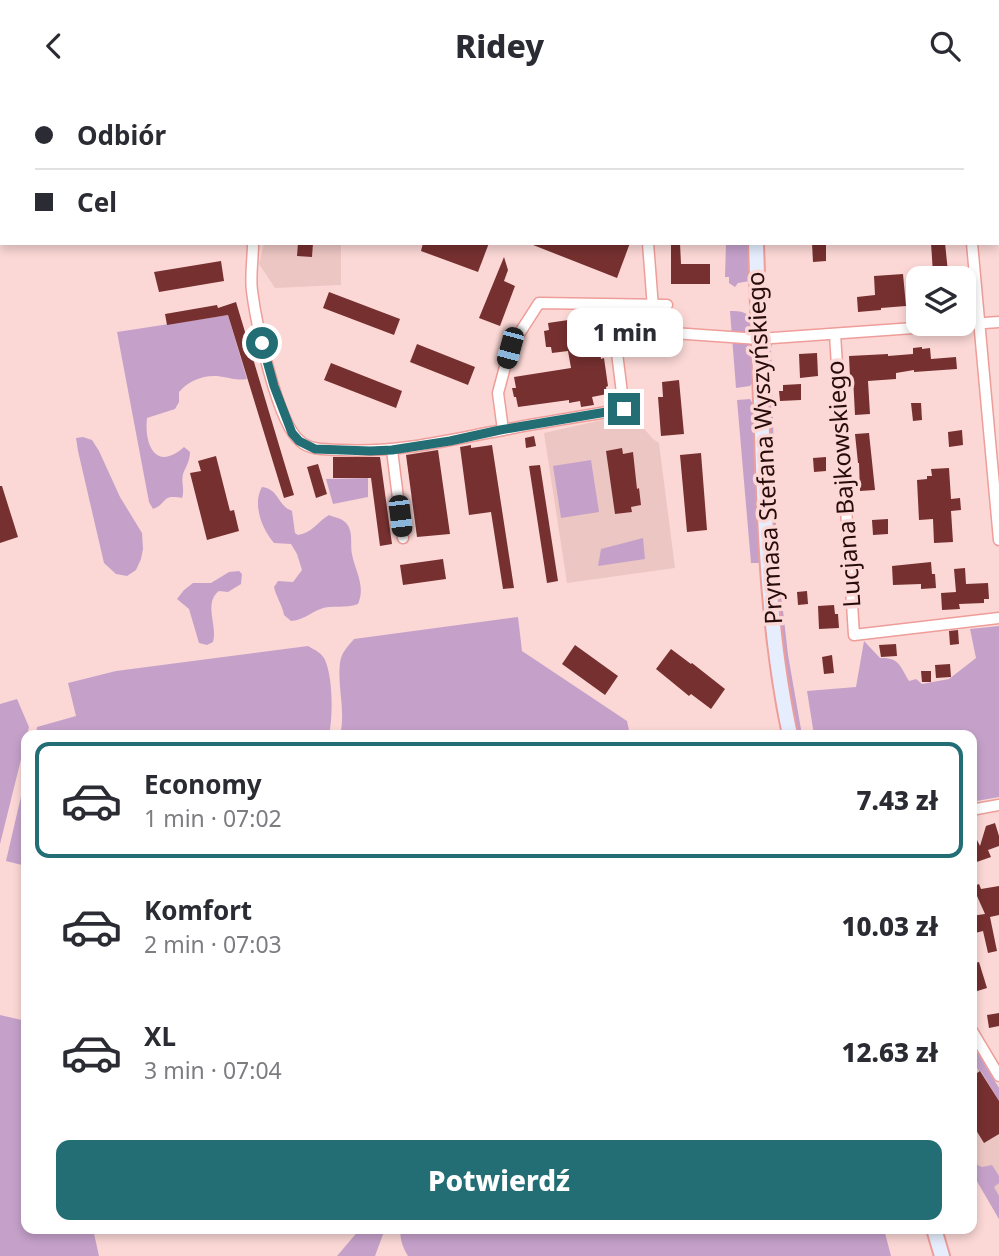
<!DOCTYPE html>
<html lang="pl">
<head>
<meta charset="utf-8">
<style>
  :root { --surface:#fff; --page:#f7f7f7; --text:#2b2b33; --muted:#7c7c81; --line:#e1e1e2; --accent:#236e74 }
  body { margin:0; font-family:"Noto Sans",sans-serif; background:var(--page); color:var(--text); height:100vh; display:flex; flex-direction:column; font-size:26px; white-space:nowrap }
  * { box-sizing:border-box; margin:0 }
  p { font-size:23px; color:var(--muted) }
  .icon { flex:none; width:38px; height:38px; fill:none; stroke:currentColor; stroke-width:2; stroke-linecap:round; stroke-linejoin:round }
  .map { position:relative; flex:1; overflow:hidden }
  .drawer { position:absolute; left:21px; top:639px; width:956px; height:504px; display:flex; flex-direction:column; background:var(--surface); border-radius:14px; box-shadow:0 4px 10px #0003 }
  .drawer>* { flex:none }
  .hud { position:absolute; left:0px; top:0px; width:999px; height:154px; box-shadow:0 4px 10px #0003; display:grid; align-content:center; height:154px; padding:0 35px; background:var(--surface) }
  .controls { position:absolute; left:906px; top:175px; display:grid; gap:14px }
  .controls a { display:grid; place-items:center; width:70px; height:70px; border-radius:14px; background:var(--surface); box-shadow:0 4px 10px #0003; font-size:35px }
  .end { position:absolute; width:32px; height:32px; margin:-16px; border:9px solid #236e74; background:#fff; box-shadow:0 0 0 4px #fff }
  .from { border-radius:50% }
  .bubble { position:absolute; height:49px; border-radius:14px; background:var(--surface); box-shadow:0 4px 10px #0003; font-size:23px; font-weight:800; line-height:49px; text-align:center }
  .car { position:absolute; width:21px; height:42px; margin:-21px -10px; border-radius:9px; box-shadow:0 0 5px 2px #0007; background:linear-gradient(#222 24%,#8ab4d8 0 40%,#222 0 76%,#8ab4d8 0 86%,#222 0) }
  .hud b { display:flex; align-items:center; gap:24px; height:66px; font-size:26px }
  .hud b+b { border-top:2px solid var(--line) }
  .hud i { width:18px; height:18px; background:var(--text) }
  ul { padding:12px 0 0; list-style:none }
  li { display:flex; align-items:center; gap:21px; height:116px; margin:0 14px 10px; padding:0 21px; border:4px solid transparent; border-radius:14px }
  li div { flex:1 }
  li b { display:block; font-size:26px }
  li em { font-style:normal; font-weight:800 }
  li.selected { border-color:var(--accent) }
  li>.icon { width:63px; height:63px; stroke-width:1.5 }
  .button { display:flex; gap:14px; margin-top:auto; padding:14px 35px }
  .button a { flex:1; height:80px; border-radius:14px; background:var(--accent); color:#fff; font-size:28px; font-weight:800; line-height:80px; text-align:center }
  header { display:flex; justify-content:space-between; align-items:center; height:91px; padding:0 35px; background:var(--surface); font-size:32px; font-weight:800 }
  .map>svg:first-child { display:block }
</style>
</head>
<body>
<header><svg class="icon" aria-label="back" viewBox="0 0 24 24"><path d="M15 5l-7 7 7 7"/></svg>Ridey<svg class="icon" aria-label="search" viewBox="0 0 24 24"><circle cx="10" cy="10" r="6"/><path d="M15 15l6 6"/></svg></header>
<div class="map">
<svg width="999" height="1165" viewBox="0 0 999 1165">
  <rect width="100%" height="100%" fill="#fbd8d6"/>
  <g fill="#ecc6c3">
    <rect x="769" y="0" width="135" height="2"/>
    <path d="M264 152H341V194L275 197 259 173Z"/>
    <path d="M611 327 617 328 624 336 634 335 640 333 653 348 659 352 675 477 567 492 544 342Z"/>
    <path d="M971 951 999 997V1128L971 1080Z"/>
  </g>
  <g fill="#c5a1ca">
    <path d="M726 152H749L750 190 738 192 735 196 729 192V186H725Z"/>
    <path d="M730 220C739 220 748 220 751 230L753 291 750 295 736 297Z"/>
    <path d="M228 224 247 288C236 290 228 286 217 285 203 284 188 290 179 301V311L175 318 147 327C144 354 156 381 184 356L190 361C190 370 186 375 183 383 181 392 185 399 182 407 160 403 168 413 153 418L149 411 117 241Z"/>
    <path d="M772 252 771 258 776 437 778 475 788 564 802 644H797C772 519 770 392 766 265L768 257Z"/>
    <path d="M750 308 754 314 759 472H751L737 309Z"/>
    <path d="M83 346 92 349 99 360 120 406 142 442 143 458 141 468 136 479 127 485 116 483 104 472 78 360 76 347Z"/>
    <path d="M591 369 599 421 561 427 553 375Z"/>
    <path d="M368 387V406L333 413 326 388Z"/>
    <path d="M262 396C279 398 277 414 292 420L295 442 298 444C312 442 317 431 329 424 333 426 341 427 345 431 354 439 350 453 352 463 355 480 366 495 358 513 348 517 340 515 329 516 315 517 306 529 291 530L284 524C282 513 276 506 274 496L278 490 293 491 302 479 297 463 291 453 274 452C262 438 252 413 262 396Z"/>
    <path d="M643 447 645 468 598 475 601 458Z"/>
    <path d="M239 480 242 483 241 493 228 501 219 500C203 512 218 535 213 551L207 554 199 552 189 518 177 508 184 499 193 492H211L229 481Z"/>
    <path d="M518 526 522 560 627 630 630 644H340C346 620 337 596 340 572 341 562 348 555 354 548Z"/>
    <path d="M999 535V706L971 711V644H814L807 600 856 596 864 550 880 567C899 566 900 575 909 590L916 588 922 593 949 588 976 567 970 538Z"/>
    <path d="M308 555C315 559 322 562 325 569 333 587 333 625 329 644H36L37 636 76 625 68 592 116 580Z"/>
    <path d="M17 608 29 636 0 753V613Z"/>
    <path d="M26 684V775L6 770Z"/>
    <path d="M0 924 26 930V1138H93L99 1165H0Z"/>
    <path d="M971 951 999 997V1010L981 980H979L972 968 975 966 971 959Z"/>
    <path d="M971 1071 982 1076 992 1074 999 1085V1092L994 1096 999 1105V1128L971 1080Z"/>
    <path d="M360 1138H385L375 1165H337Z"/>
    <path d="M401 1138H884L891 1165H408C403 1157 399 1147 401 1138Z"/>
  </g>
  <g fill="#763030">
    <path d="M298 152H313L312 166 297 165Z"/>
    <path d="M423 152H489L478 181 421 160Z"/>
    <path d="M528 152H630L617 187Z"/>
    <path d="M671 152H680L681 173H710V193H671Z"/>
    <path d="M812 152H826V170L813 171Z"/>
    <path d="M931 152H945L948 181 933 182Z"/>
    <path d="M504 166 508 179 504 190 515 195 500 235 479 227Z"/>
    <path d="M221 170 224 190 159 201 154 181Z"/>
    <path d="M903 183 906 215 881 217V219L858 221 857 206 875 204 874 185Z"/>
    <path d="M329 201 400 228 394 244 323 217Z"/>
    <path d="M236 211 294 404 284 407 228 224 167 234 165 223 217 214 218 217Z"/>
    <path d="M595 225 601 268 604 267 608 295 606 296 607 303 592 306 594 314 581 316 580 310 569 312V309L518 316 516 306H514L512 297H516L514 286 571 277 568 260 552 262 551 256H546L544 240 549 239 548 232Z"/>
    <path d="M417 253 475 276 468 294 410 271Z"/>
    <path d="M922 256V258L930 257 931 268 956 266 957 278 914 281V279L896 282V288L868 290 870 323 855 324 853 286H850L849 265 888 263V265L913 263V257Z"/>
    <path d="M817 262 818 285 800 287 799 263Z"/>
    <path d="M331 272 402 300 396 317 324 289Z"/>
    <path d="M679 289 684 343 661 345 658 306H663L662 291Z"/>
    <path d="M801 293V309L780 310 779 300H783V294Z"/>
    <path d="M911 312H921L922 329 913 330Z"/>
    <path d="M962 339 963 354 949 356 948 341Z"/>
    <path d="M869 342 875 399 860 400 859 372H858L855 343Z"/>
    <path d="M534 345 536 355 526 357 525 347Z"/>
    <path d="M471 354V357L492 354 514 497 503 498 491 421 469 424 460 356Z"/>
    <path d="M622 357 623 363 633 361 637 398 639 397 641 414 631 416 632 421 615 423 606 360Z"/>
    <path d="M438 359 450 443 417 446 406 364Z"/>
    <path d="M701 362 707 439 687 441 680 364Z"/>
    <path d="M216 365 230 420 234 419 239 440 207 449 190 382 201 380 198 370Z"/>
    <path d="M333 366H380L392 453 380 455 371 387H333Z"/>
    <path d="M826 366V380L814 381 813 367Z"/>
    <path d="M318 373 327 403 316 407 307 376Z"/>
    <path d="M540 374 558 490 547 492 529 375Z"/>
    <path d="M949 377 951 408 960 407 961 419 951 420 953 451 934 452 933 428 919 429 917 389 927 388V385H932L931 378Z"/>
    <path d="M0 395H2L18 446 0 452Z"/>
    <path d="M888 428V443L873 444 872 429Z"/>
    <path d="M443 468 446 488 403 494 400 474Z"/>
    <path d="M931 471 932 483H935L936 497 921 498V493L893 494 892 475Z"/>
    <path d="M965 477 966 493 988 492 989 508H984V512L959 513 960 518 942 519 941 502 956 501 954 478Z"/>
    <path d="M807 500 808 513 798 514 797 501Z"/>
    <path d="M834 514 835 523H838L839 537 819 538 818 515Z"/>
    <path d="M958 539 959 553 950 554 949 540Z"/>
    <path d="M896 553 897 565 881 566 879 554Z"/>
    <path d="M575 554 618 585 605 604 562 573Z"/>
    <path d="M671 558 691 573 692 572 725 598 711 618 691 603 689 605 656 578Z"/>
    <path d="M832 564 834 582 824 583 822 566Z"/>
    <path d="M950 573 951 586 936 587 935 574Z"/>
    <path d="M921 580H931V591H922Z"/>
    <path d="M995 732 999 745V755L988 759 991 766 971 773V737L980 755 986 735Z"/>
    <path d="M979 793 981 798 999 795V824L990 826 997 860 988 862 983 840 971 843V825L985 823 977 805 971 807V796Z"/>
    <path d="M979 871 987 897 971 902V873Z"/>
    <path d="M999 922V935L989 937 987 924Z"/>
    <path d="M971 971 977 982 980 980 999 1010V1043L984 1052 971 1031V1026L977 1023 971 1015Z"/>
  </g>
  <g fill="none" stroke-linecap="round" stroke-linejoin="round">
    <g stroke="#ee9d99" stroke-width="13">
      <g id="minor">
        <path d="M320 0 325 2"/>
        <path d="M638 0V2"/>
        <path d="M961 0V2"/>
        <path d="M263 2 264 0"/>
        <path d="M458 2 459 0"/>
        <path d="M253 152C253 168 250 185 252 200 256 231 277 332 300 350 311 360 327 358 341 359 399 362 447 349 503 339 544 331 584 325 624 318L611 214"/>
        <path d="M648 152 654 230 660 238 673 242 759 248 999 231"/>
        <path d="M972 152 999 449"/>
        <path d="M835 243 854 544 999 527"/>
        <path d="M503 339 498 302 510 257 539 212 667 214"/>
        <path d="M392 359 403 447"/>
        <path d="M971 719 999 714"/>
        <path d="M971 938 999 985"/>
      </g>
    </g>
    <g stroke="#ee9d99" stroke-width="18">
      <g id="secondary">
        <path d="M751 0V2"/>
        <path d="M756 152C758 216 760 280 762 343 765 444 769 545 790 644"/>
        <path d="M934 1138 942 1165"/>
      </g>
    </g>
    <use href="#minor" stroke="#fff" stroke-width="10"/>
    <use href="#secondary" stroke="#e6eefe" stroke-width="14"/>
  </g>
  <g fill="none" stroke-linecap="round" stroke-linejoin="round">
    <path stroke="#236e74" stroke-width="9" d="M262 252 274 295 292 342 299 350 315 358 370 360 392 359 450 350 500 339 624 318"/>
  </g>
  <g text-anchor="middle" stroke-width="7" stroke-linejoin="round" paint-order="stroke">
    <g font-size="24" fill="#280b0b" stroke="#fbd8d6">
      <text transform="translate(765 357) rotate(-93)" y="8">Prymasa Stefana Wyszyńskiego</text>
      <text transform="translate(844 393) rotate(-94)" y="8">Lucjana Bajkowskiego</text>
    </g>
  </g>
</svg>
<div class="controls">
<a><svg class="icon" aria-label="layers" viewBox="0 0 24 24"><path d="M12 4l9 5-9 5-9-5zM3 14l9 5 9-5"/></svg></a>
</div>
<i class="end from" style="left:262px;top:252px"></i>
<i class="end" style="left:624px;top:318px"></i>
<div class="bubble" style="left:567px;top:217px;width:116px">1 min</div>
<i class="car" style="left:510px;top:257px;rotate:195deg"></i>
<i class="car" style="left:400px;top:425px;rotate:173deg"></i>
<div class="hud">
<b><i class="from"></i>Odbiór</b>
<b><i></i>Cel</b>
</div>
<section class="drawer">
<ul>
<li class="selected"><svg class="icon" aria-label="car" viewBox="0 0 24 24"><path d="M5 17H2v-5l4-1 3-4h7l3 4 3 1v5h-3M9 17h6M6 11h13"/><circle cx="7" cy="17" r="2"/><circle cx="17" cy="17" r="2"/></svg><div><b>Economy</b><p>1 min · 07:02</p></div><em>7.43 zł</em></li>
<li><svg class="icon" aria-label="car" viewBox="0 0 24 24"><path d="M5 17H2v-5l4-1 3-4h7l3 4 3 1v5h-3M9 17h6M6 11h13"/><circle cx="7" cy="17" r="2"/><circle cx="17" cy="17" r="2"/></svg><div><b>Komfort</b><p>2 min · 07:03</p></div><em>10.03 zł</em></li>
<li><svg class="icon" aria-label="car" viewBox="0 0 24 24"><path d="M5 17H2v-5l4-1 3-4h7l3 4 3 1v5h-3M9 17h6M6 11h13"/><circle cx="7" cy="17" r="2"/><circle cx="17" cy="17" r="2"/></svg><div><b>XL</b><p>3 min · 07:04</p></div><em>12.63 zł</em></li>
</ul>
<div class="button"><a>Potwierdź</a></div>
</section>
</div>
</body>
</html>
